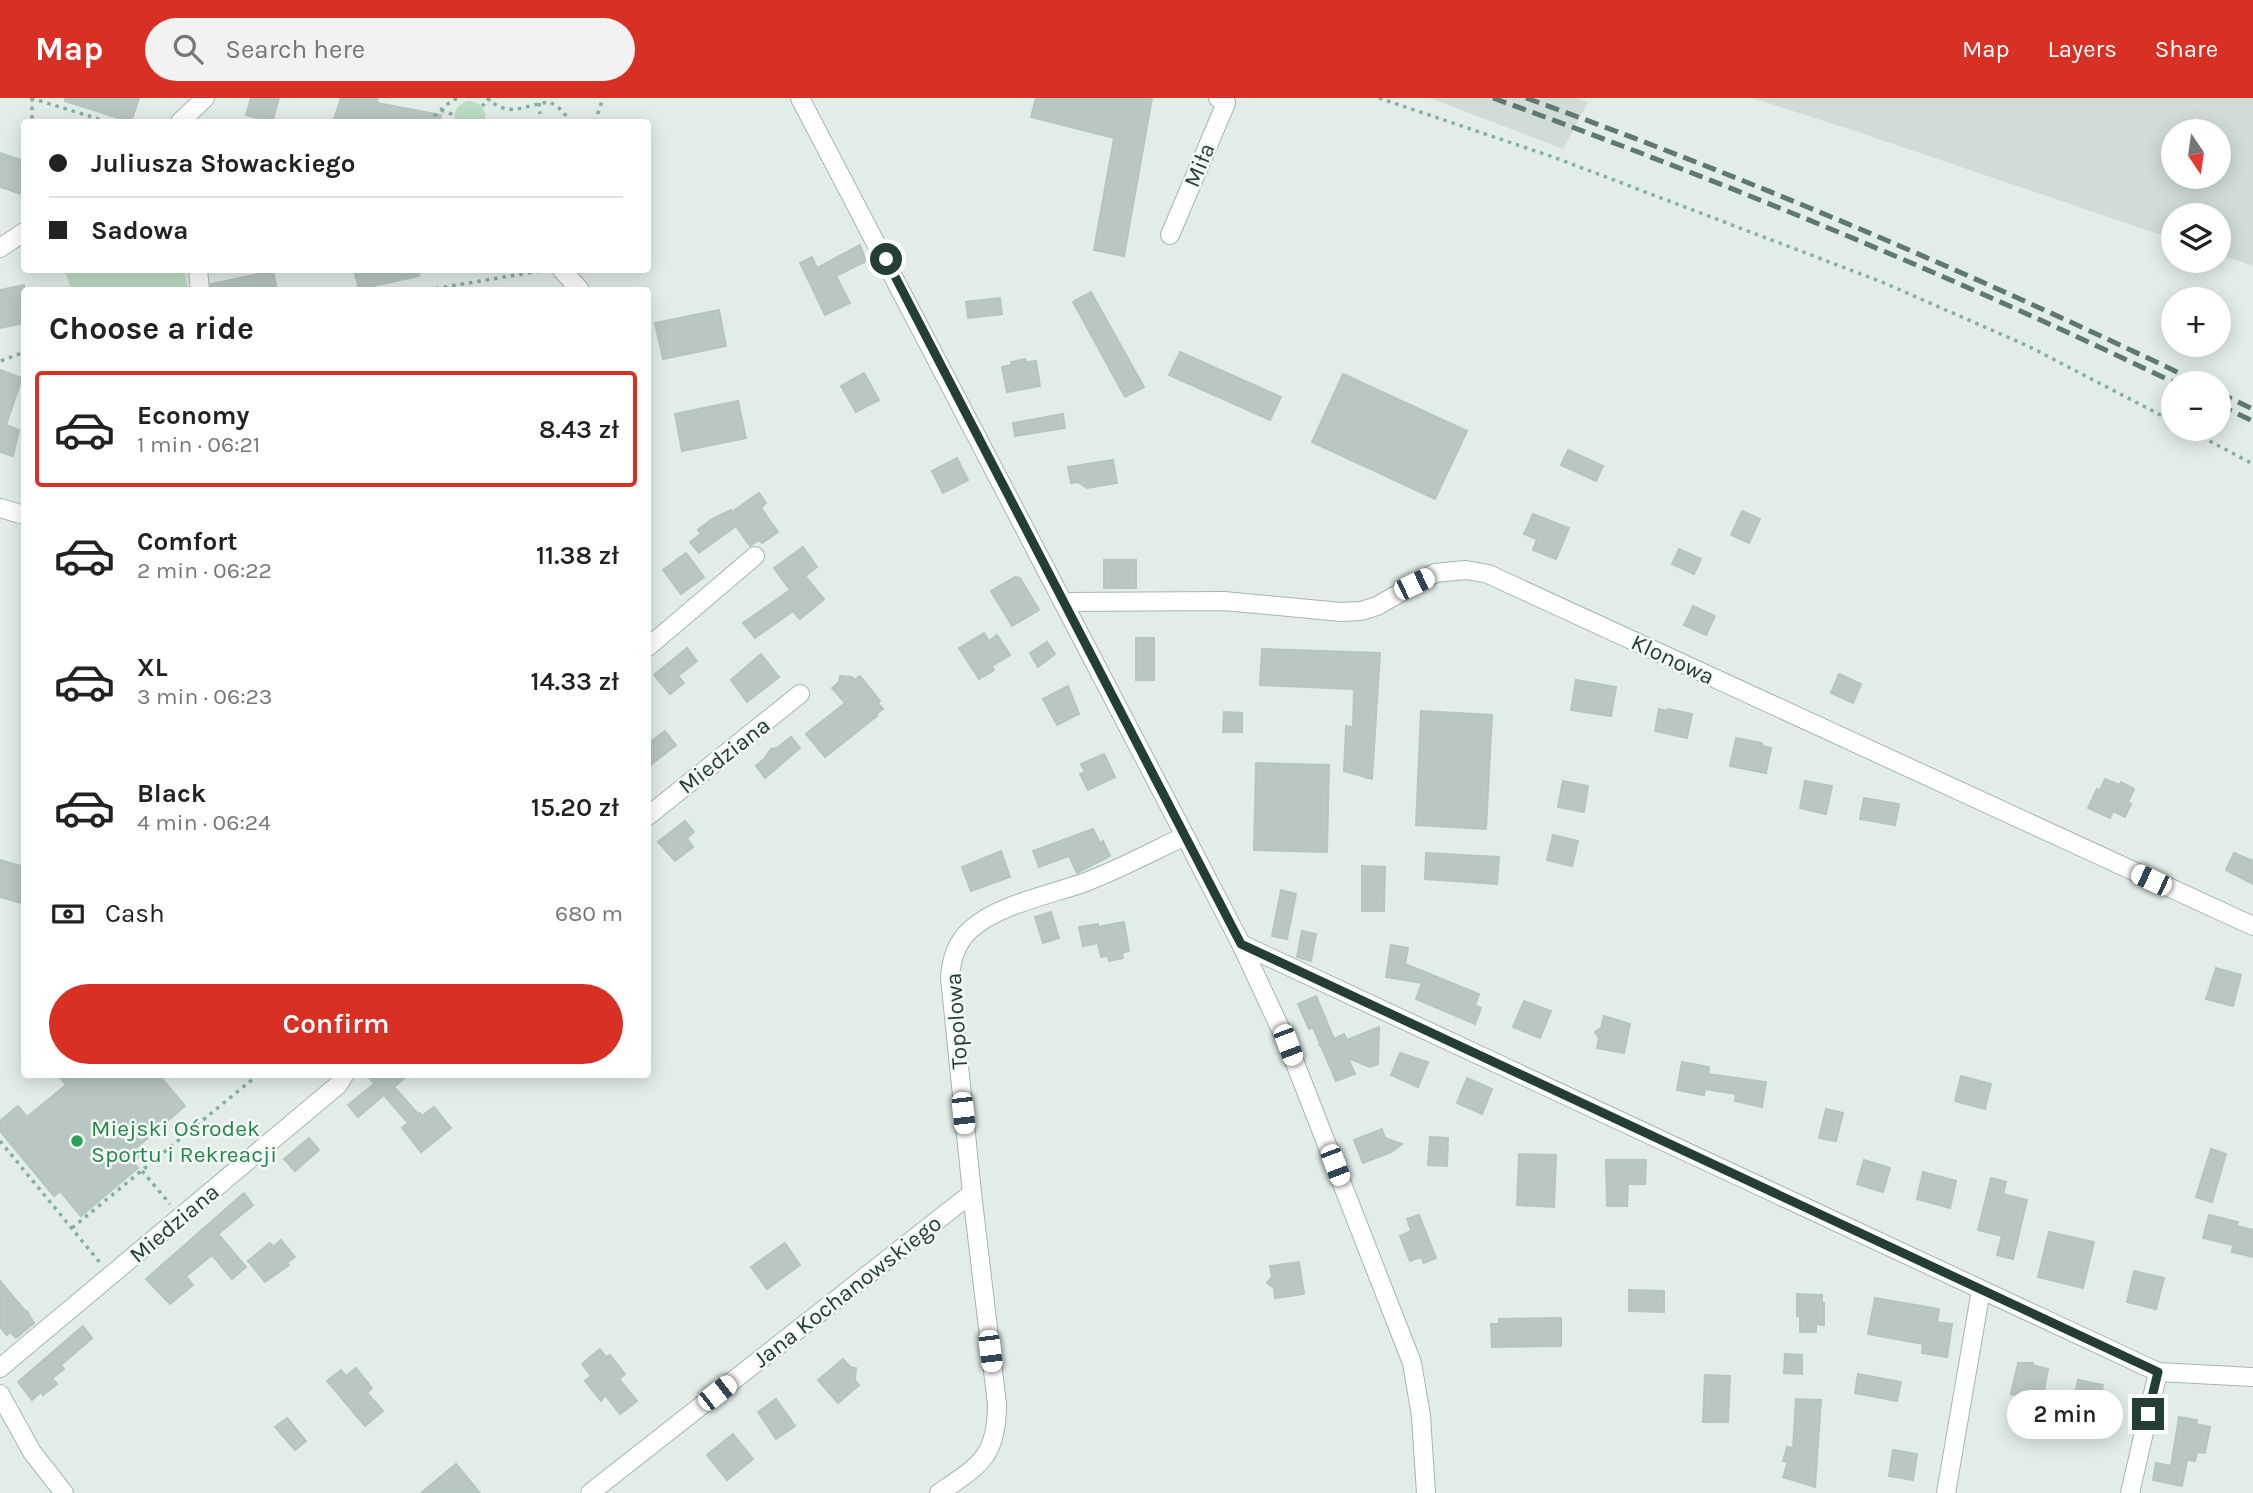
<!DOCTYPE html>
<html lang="en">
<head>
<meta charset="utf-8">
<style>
  :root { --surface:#fff; --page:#f2f2f2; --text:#222; --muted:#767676; --line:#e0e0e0; --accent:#d93025 }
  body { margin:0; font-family:Karla,sans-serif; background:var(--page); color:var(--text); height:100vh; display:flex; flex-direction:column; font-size:26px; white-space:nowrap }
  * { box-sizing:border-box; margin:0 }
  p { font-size:23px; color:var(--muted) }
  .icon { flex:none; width:38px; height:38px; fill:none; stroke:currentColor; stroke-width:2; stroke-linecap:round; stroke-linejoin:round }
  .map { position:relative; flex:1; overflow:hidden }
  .sheet { position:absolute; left:21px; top:189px; width:630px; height:791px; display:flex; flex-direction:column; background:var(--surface); border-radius:7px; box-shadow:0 4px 18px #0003 }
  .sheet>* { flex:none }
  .top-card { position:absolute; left:21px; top:21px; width:630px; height:154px; border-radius:7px; box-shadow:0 4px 18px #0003; display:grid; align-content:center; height:154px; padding:0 28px; background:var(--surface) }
  .needle { width:46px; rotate:167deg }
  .controls { position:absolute; left:2161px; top:21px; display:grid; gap:14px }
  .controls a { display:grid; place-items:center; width:70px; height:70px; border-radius:50%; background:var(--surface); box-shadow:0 4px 18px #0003; font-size:35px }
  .end { position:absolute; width:32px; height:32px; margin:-16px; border:9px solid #233e35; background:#fff; box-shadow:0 0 0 4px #fff }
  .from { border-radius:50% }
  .bubble { position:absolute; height:49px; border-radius:24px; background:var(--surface); box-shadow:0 4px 18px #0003; font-size:23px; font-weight:600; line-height:49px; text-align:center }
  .car { position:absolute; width:21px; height:42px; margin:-21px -10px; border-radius:9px; box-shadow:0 0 5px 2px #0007; background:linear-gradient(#fff 24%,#345 0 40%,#fff 0 76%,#345 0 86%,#fff 0) }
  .top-card b { display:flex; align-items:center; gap:24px; height:66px; font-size:26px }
  .top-card b+b { border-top:2px solid var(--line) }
  .top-card i { width:18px; height:18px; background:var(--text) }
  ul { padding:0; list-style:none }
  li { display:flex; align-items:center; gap:21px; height:116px; margin:0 14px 10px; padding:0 14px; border:4px solid transparent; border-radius:7px }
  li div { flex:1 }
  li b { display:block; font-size:26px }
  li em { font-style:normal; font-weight:600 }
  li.on { border-color:var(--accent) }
  li>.icon { width:63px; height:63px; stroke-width:1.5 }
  h2 { padding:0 28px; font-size:32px; line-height:84px }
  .pay { display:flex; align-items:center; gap:18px; height:77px; padding:0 28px; font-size:26px }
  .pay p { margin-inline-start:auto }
  .button { display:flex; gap:14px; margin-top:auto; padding:14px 28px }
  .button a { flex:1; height:80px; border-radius:42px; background:var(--accent); color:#fff; font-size:28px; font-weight:600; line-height:80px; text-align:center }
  header { display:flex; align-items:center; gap:42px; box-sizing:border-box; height:98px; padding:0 35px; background:var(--accent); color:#fff }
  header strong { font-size:33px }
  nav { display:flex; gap:38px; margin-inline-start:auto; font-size:24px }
  .search { width:490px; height:63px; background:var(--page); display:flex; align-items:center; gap:18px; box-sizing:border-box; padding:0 24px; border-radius:38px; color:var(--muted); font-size:26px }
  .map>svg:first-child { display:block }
</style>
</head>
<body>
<header>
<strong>Map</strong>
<div class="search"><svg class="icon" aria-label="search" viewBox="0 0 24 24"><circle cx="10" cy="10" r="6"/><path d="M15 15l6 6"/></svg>Search here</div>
<nav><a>Map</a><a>Layers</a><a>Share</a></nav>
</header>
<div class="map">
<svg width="2253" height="1395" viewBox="0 0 2253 1395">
  <rect width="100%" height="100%" fill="#e3ede8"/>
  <g fill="#d1dcd7" fill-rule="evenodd">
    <path d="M1430 0H1575L1588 4 1563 51Z"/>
    <path d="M1752 0H2253V168L2219 156V117H2174L2173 141 1855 33ZM2174 33H2219V79H2174Z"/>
  </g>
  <g fill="#bcddc4">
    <path d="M467 3C480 3 487 11 485 24H455C453 14 457 7 467 3Z"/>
    <path d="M65 172H184L188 192H71Z"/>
  </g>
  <g fill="#b8c7c1" stroke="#b5c6bf" stroke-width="2">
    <path d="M65 0H139L131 24 65 3Z"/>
    <path d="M251 0H279L272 24 246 17Z"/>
    <path d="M341 0H378L377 5 441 17 440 24H333Z"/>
    <path d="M1036 0H1152L1124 158 1094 152 1114 40 1031 19Z"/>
    <path d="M0 55 24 63V97L0 89Z"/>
    <path d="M860 147 866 163 836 178 850 205 825 217 800 165 812 159 817 170Z"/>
    <path d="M354 172H419V178L359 191Z"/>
    <path d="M273 173 277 192H211V186Z"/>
    <path d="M24 187V225L0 230V192Z"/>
    <path d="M1091 194 1144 289 1125 299 1073 204Z"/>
    <path d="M1000 200 1002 216 968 220 966 204Z"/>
    <path d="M719 212 726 248 663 261 655 225Z"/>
    <path d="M1180 254 1281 299 1270 322 1169 277Z"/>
    <path d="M1025 261 1026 264 1036 263 1040 288 1007 294 1002 269 1012 267 1011 264Z"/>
    <path d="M0 272 22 280 6 327 19 332 13 358 0 354Z"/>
    <path d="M864 275 879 302 856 314 841 288Z"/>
    <path d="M1343 276 1467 333 1435 401 1312 344Z"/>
    <path d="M738 303 746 340 682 353 675 316Z"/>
    <path d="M1063 316 1065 330 1015 338 1013 325Z"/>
    <path d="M1568 352 1603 368 1596 383 1561 367Z"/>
    <path d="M957 360 968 382 943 395 932 373Z"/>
    <path d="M1113 362 1117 385 1087 390 1078 384 1071 385 1068 369Z"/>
    <path d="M759 395 766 405 761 410 778 434 762 445 759 442 750 448 736 428 699 455 690 444 701 436 698 432 712 421 731 412 732 414Z"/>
    <path d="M1742 413 1760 421 1749 445 1731 437Z"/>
    <path d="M1533 416 1569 430 1556 461 1533 452 1537 441 1524 436Z"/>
    <path d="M803 449 817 469 805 478 824 501 800 521 793 513 755 540 743 525 790 492 774 470Z"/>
    <path d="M1679 451 1701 461 1694 476 1672 466Z"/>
    <path d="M686 455 704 479 681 496 663 472Z"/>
    <rect x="1104" y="462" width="32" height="28"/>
    <path d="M1015 479 1020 480 1039 512 1012 528 991 493Z"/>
    <path d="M1693 508 1715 518 1706 537 1684 527Z"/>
    <path d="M984 535 989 543 997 537 1010 557 992 568 994 572 979 581 959 550Z"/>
    <rect x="1136" y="540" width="18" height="42"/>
    <path d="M1047 544 1055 556 1038 569 1030 555Z"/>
    <path d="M687 550 697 563 678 578 684 585 670 596 654 577Z"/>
    <path d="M1262 551 1380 555 1372 681 1344 673 1346 628 1353 629 1354 591 1260 587Z"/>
    <path d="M761 556 779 579 747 604 731 582Z"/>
    <path d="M1839 576 1861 586 1853 605 1831 595Z"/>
    <path d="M840 578 852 579 854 582 860 578 880 603 878 605 883 611 876 616 877 618 825 659 806 636 845 605 832 590 839 584Z"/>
    <path d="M1576 582 1616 589 1611 618 1571 612Z"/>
    <path d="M1068 588 1079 616 1057 627 1043 601Z"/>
    <path d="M1659 611 1668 613V611L1692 616 1687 640 1655 633Z"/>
    <path d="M1421 613 1492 617 1486 731 1416 727Z"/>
    <path d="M1224 614 1242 615V634H1223Z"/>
    <path d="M665 633 676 647 648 669V646Z"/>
    <path d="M791 639 800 650 765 680 756 668 764 661 771 651 777 650Z"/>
    <path d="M1736 640 1762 645V648L1771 650 1766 675 1730 668Z"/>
    <path d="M1104 656 1115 679 1088 692 1080 676 1085 674 1081 666Z"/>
    <path d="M1256 665 1329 667 1327 754 1254 752Z"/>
    <path d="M2105 681 2119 687 2121 684 2134 691 2128 704 2131 706 2125 719 2113 713 2110 720 2088 710 2097 691 2100 692Z"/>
    <path d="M1563 683 1588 688 1584 714 1558 709Z"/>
    <path d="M1805 683 1832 688 1826 716 1800 710Z"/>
    <path d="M1864 700 1899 706 1895 727 1860 721Z"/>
    <path d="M685 723 694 734 687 740 693 749 675 763 658 744Z"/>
    <path d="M1093 731 1100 745 1103 743 1110 758 1077 775 1069 758 1039 769 1033 753Z"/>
    <path d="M1553 737 1578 743 1572 768 1547 762Z"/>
    <path d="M1001 753 1010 779 971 793 962 769Z"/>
    <path d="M1426 755 1499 759 1497 786 1425 781Z"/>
    <path d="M2234 755 2253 763V786L2226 772Z"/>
    <path d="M0 762 24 769V806L0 799Z"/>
    <path d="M1362 768 1385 769 1384 813H1362Z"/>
    <path d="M1281 792 1296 796 1287 841 1272 838Z"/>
    <path d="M1051 814 1059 840 1043 845 1035 819Z"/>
    <path d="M1124 824 1129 853 1122 855 1123 860 1109 863 1108 858 1101 859 1098 845 1083 848 1079 829 1098 826V829Z"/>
    <path d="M1302 833 1316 836 1311 863 1297 859Z"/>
    <path d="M1391 847 1408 850 1405 866 1479 896 1475 907 1481 910 1475 926 1416 901 1422 885 1386 879Z"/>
    <path d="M2216 870 2241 877 2233 908 2206 901Z"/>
    <path d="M1316 898 1334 941 1344 936 1347 942 1379 929 1378 966 1370 969 1348 960 1355 976 1336 983 1321 948 1319 947 1320 946 1313 929 1309 931 1298 906Z"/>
    <path d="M1524 903 1551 913 1540 940 1513 929Z"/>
    <path d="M1604 918 1630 926 1624 955 1597 950 1599 940 1595 934 1601 930Z"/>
    <path d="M1400 955 1428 964 1418 989 1391 977Z"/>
    <path d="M1682 964 1709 969 1708 976 1766 984 1762 1009 1735 1003 1736 996 1705 991 1704 997 1677 992Z"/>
    <path d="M57 976H158L185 1008 134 1052 139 1059 133 1064 138 1070 81 1118 60 1093 54 1098 0 1033V1023L18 1008 27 1019 66 987Z"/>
    <path d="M366 976H409L394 989 418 1016 420 1015 422 1018 434 1009 451 1030 421 1054 402 1030 408 1025 384 997 358 1019 348 1007 374 986Z"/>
    <path d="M1961 978 1991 986 1985 1011 1955 1003Z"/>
    <path d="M1467 980 1492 991 1482 1016 1457 1005Z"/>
    <path d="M1826 1011 1843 1015 1836 1043 1819 1040Z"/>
    <path d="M1382 1031 1385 1040 1402 1046 1391 1054 1363 1065 1354 1042Z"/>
    <path d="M1430 1039 1448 1040 1447 1068 1428 1067Z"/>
    <path d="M309 1040 319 1052 295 1073 284 1061Z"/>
    <path d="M2211 1051 2226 1056 2212 1104 2196 1099Z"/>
    <path d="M1519 1056 1556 1057 1554 1109 1517 1107Z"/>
    <path d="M1606 1062H1646L1645 1086H1628L1627 1108H1607Z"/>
    <path d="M1864 1062 1890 1070 1883 1094 1857 1086Z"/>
    <path d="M1923 1074 1956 1083 1950 1110 1917 1101Z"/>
    <path d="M1991 1080 2006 1084 2003 1096 2027 1102 2013 1161 1997 1157 2002 1138 1978 1132Z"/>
    <path d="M244 1095 253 1107 218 1136 246 1169 232 1181 212 1157 186 1178 193 1187 170 1206 146 1181Z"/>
    <path d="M1419 1117 1436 1160 1424 1165 1421 1159 1410 1163 1400 1138 1411 1133 1407 1121Z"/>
    <path d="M2209 1117 2238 1124 2237 1128 2253 1132V1159L2232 1154 2233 1147 2203 1140Z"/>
    <path d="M2049 1134 2094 1144 2083 1190 2038 1179Z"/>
    <path d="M281 1142 295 1159 287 1165 289 1167 265 1184 248 1163 270 1145 273 1149Z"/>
    <path d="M785 1145 800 1167 767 1191 751 1169Z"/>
    <path d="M1299 1164 1304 1196 1275 1200 1274 1190 1267 1185 1272 1179 1270 1168Z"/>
    <path d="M2134 1173 2164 1180 2156 1211 2127 1204Z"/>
    <path d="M0 1183 26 1214 27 1213 34 1225 16 1240 10 1234 7 1237 0 1229Z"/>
    <path d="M1629 1192 1664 1193V1214L1629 1213Z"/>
    <path d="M1797 1196 1822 1197V1205H1824V1227L1816 1226V1234H1800V1218H1797Z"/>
    <path d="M1875 1200 1939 1211 1937 1224 1952 1226 1947 1259 1922 1255 1923 1246 1868 1236Z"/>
    <path d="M1561 1220V1248L1492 1249 1491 1226H1499V1221Z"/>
    <path d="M83 1228 92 1240 61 1267 64 1271 52 1280 57 1286 43 1297 41 1294 32 1302 18 1284Z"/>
    <path d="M600 1251 606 1259 610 1257 625 1276 619 1281 637 1303 620 1316 605 1297 601 1303 585 1283 591 1278 582 1266Z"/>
    <path d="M1785 1256 1802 1257V1276L1784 1275Z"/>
    <path d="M843 1261 850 1269 856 1270 855 1282 859 1287 838 1305 818 1282Z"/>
    <path d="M2018 1265H2033L2032 1267 2048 1271 2042 1303 2011 1296Z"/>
    <path d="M356 1270 372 1290 367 1295 383 1313 365 1328 327 1283 341 1272 346 1278Z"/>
    <path d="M1858 1276 1901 1284 1897 1303 1855 1295Z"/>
    <path d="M1705 1277 1730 1278 1728 1324H1703Z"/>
    <path d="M2078 1282 2103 1287 2097 1315 2072 1309Z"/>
    <path d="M776 1301 795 1328 776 1341 758 1314Z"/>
    <path d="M1796 1301 1821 1302 1815 1389 1783 1379 1788 1364 1783 1363 1787 1349 1793 1350Z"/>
    <path d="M2179 1319 2197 1322 2196 1326 2210 1329 2205 1355 2197 1354 2195 1363 2187 1362 2182 1388 2153 1382 2156 1365 2171 1368Z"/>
    <path d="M287 1320 306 1343 295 1352 275 1329Z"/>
    <path d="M733 1336 753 1361 727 1382 707 1357Z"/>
    <path d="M1893 1352 1917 1356 1913 1382 1889 1378Z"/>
    <path d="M456 1366 480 1395H421Z"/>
  </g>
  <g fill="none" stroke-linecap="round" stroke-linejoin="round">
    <g stroke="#a6b5af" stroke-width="20">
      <g id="minor">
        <path d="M800 0 1185 738 1241 846 1288 947 1412 1265 1421 1318 1426 1395"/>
        <path d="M180 24 205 0"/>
        <path d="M1170 137 1226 5 1218 0"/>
        <path d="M0 150 24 134"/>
        <path d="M198 172 200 192"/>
        <path d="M562 172 580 192"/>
        <path d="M0 410 24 417"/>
        <path d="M1064 504 1224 503 1341 514 1361 513 1377 508 1435 475 1466 472 1488 476 2253 828"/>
        <path d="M648 549 755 458"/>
        <path d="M648 718 800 596"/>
        <path d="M1241 846 2158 1274 2253 1279"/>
        <path d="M0 1270 338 987 345 976"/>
        <path d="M0 1296 32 1354 64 1395"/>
        <path d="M590 1395 972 1095"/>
        <path d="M939 1395C980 1367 997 1359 997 1306L972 1095 950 880C951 862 956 845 970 832 997 807 1049 797 1083 785 1118 772 1151 754 1185 738"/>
        <path d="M1946 1395 1981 1192"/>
        <path d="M2130 1395 2158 1274"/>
      </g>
    </g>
    <g stroke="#84b0a0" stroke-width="3.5" stroke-dasharray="3.5 5" stroke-linecap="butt">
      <path d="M31 0 108 24"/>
      <path d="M32 0V24"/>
      <path d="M487 0C510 21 522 7 550 4L559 10 572 24"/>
      <path d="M1379 0 1556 60 1882 184 2028 248 2174 324"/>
      <path d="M539 5 540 16"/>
      <path d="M482 8 490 1"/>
      <path d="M441 12 454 17"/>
      <path d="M428 24 446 7 457 0"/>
      <path d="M595 24 603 0"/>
      <path d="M427 192 546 172"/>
      <path d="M1 263 24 254"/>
      <path d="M2187 331 2253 366"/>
      <path d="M0 1043 101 1166"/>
      <path d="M142 1073 170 1106"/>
      <path d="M72 1130 254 980"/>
    </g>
    <use href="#minor" stroke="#fff" stroke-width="18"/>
    <g stroke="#5d7970" stroke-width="5" stroke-dasharray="14 7" stroke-linecap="butt">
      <path d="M1493 0C1725 84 1953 178 2175 285"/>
      <path d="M1526 0C1756 83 1980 179 2200 285"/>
      <path d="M2219 295 2253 311"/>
      <path d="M2219 307 2253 323"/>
    </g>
  </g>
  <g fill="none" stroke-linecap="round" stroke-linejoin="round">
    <path stroke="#233e35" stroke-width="9" d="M886 161 1241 846 2158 1274 2148 1316"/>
  </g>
  <circle fill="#2e9e5b" stroke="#f4f9f6" stroke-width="2.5" cx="77" cy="1043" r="7"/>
  <g text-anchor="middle" stroke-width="5" stroke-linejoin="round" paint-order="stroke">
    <g font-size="23" fill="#233e35" stroke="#f4f9f6">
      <text transform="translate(1199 67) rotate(-67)" y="8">Miła</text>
      <text transform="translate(1673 561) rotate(25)" y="8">Klonowa</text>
      <text transform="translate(724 657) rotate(-38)" y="8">Miedziana</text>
      <text transform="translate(956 923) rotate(-94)" y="8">Topolowa</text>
      <text transform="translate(174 1125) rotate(-40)" y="8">Miedziana</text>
      <text transform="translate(847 1193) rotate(-38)" y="8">Jana Kochanowskiego</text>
    </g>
    <g font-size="23" fill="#27864d" stroke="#f4f9f6" text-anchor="start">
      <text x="91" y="1038">Miejski Ośrodek<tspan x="91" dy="26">Sportu i Rekreacji</tspan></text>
    </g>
  </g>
</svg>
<div class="controls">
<a><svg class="needle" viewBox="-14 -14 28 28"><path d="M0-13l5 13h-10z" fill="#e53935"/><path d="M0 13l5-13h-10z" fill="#767676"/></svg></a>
<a><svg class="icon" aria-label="layers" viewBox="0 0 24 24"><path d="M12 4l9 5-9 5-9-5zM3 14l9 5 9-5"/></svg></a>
<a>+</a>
<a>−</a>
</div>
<i class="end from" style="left:886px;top:161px"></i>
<i class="end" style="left:2148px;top:1316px"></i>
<div class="bubble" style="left:2007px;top:1292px;width:116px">2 min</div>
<i class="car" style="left:1414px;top:486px;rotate:64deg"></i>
<i class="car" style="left:2151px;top:782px;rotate:295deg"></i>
<i class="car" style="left:1288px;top:947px;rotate:159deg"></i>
<i class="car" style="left:963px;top:1015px;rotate:174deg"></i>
<i class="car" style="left:1335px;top:1067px;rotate:159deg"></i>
<i class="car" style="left:990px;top:1253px;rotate:173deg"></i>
<i class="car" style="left:717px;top:1295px;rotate:52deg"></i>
<div class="top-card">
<b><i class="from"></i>Juliusza Słowackiego</b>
<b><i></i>Sadowa</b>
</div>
<section class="sheet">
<h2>Choose a ride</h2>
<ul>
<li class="on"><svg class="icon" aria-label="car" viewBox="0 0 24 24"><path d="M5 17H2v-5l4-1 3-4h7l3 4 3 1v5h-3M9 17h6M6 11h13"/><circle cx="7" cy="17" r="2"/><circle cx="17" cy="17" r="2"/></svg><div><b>Economy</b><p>1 min · 06:21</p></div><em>8.43 zł</em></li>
<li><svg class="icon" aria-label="car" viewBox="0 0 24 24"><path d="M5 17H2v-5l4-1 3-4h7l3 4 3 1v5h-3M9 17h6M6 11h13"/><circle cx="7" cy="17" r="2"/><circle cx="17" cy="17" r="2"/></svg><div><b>Comfort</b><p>2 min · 06:22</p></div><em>11.38 zł</em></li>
<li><svg class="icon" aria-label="car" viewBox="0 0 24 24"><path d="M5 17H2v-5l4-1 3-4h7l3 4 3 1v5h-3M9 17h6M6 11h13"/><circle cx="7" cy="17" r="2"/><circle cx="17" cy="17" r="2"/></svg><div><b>XL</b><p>3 min · 06:23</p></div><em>14.33 zł</em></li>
<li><svg class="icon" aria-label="car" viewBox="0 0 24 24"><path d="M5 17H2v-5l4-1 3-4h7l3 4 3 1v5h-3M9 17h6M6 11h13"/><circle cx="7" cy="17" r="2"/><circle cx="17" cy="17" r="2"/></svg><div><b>Black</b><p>4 min · 06:24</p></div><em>15.20 zł</em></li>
</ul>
<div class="pay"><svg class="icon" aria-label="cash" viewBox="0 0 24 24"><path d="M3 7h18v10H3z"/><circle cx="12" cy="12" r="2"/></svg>Cash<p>680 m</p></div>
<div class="button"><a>Confirm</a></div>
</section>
</div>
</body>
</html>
